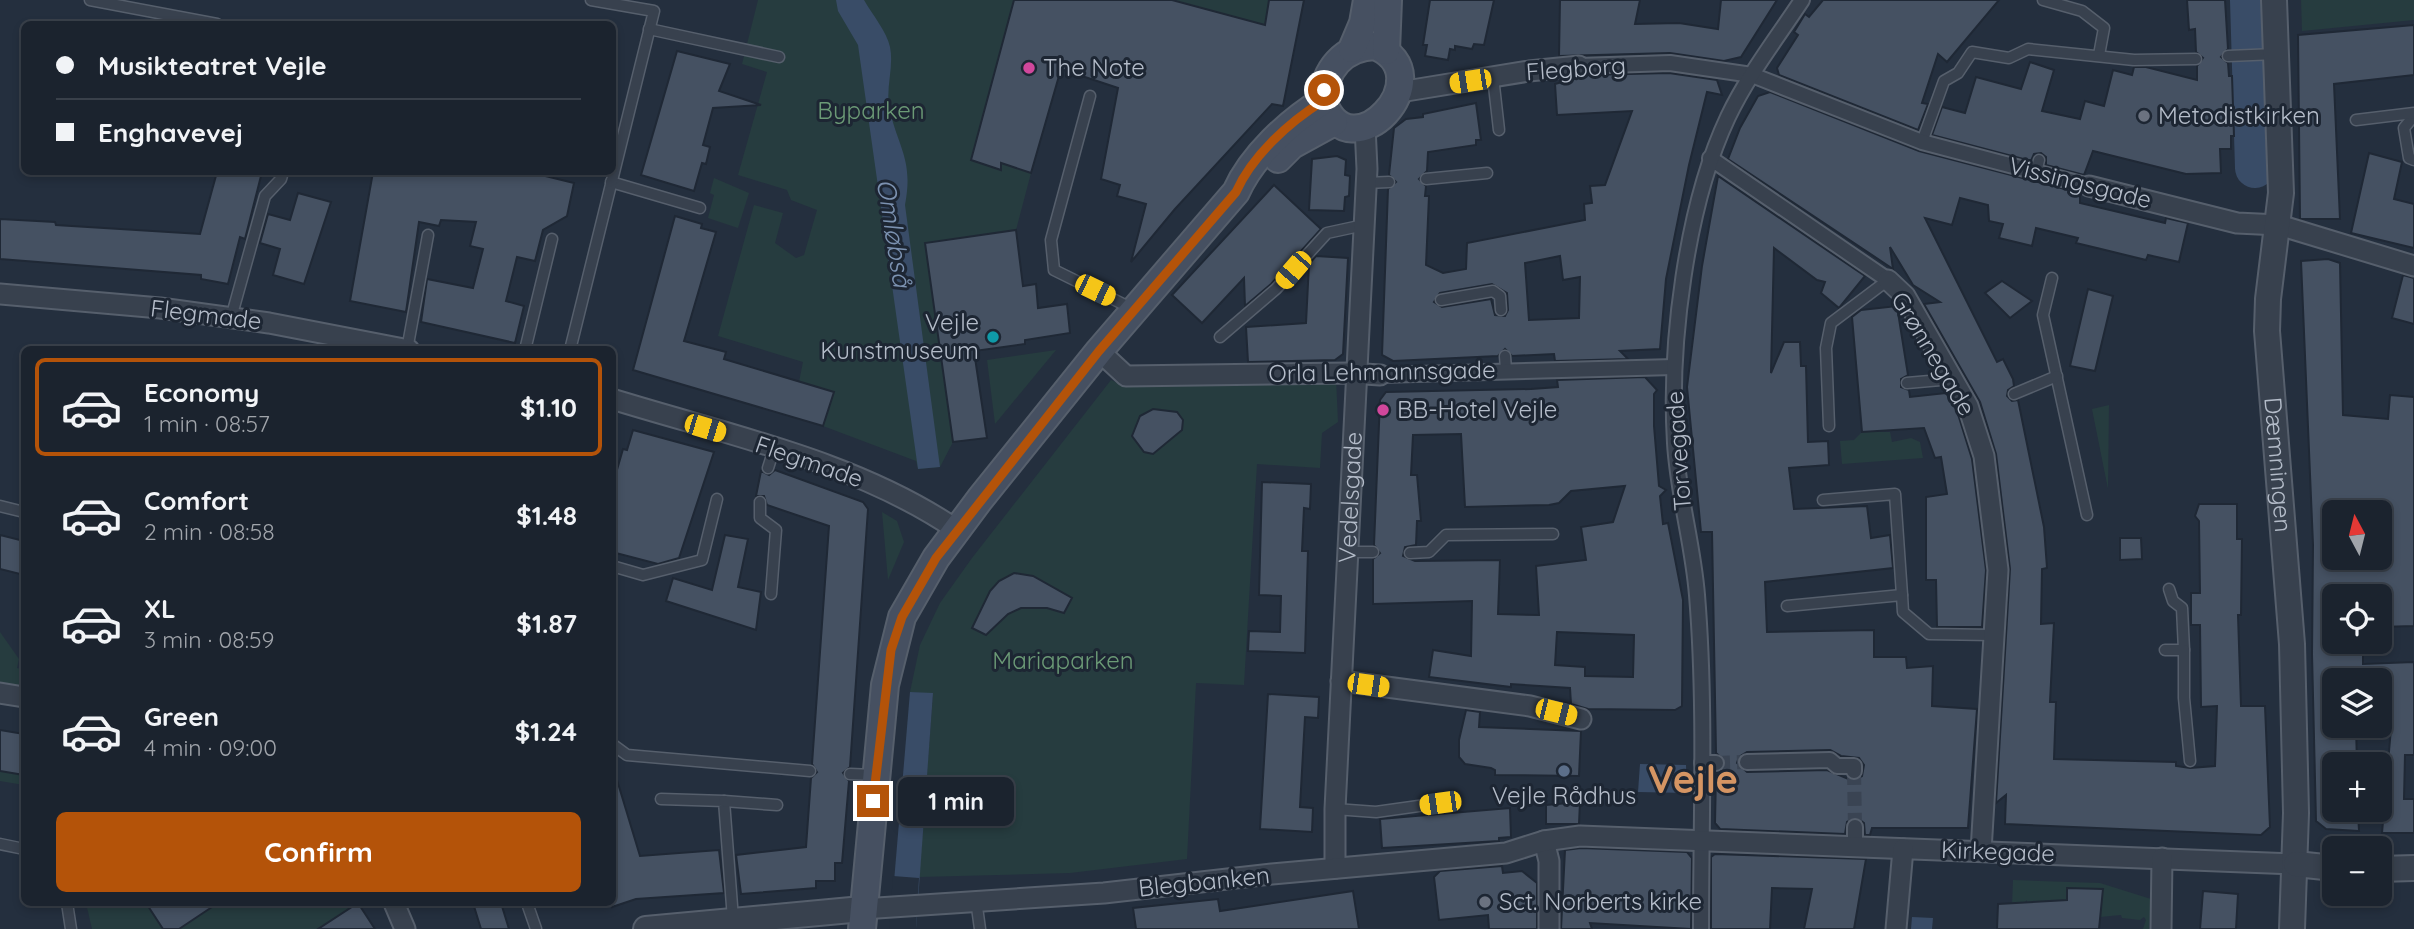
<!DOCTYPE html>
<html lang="en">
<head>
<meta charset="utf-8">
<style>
  :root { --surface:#1b232e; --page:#242b36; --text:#f1f3f6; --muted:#a0a4aa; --line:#39404a; --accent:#b45309 }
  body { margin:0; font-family:Quicksand,sans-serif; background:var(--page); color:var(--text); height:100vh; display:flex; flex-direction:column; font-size:26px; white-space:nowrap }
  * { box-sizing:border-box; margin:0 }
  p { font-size:23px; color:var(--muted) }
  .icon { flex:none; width:38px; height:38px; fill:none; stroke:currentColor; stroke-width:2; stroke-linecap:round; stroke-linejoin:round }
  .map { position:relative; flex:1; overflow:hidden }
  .panel { position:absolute; left:21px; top:346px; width:595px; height:560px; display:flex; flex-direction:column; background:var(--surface); border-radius:10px; box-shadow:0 4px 10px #0003,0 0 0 2px var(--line) }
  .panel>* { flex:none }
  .top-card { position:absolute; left:21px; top:21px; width:595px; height:154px; border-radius:10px; box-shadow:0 4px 10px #0003,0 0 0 2px var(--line); display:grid; align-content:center; height:154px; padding:0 35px; background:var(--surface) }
  .needle { width:46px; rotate:353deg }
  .tools { position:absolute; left:2322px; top:500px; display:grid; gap:14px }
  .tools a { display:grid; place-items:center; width:70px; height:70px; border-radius:10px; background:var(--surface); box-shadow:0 4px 10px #0003,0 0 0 2px var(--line); font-size:35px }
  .end { position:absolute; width:32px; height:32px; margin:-16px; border:9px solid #b45309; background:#fff; box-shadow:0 0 0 4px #fff }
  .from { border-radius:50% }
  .bubble { position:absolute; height:49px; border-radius:10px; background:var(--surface); box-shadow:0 4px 10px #0003,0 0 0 2px var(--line); font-size:23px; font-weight:700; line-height:49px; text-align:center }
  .car { position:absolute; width:21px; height:42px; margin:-21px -10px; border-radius:9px; box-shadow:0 0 5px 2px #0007; background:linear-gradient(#f5c518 24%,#345 0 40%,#f5c518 0 76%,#345 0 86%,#f5c518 0) }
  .top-card b { display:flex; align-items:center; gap:24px; height:66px; font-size:26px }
  .top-card b+b { border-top:2px solid var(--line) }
  .top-card i { width:18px; height:18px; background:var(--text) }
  ul { padding:12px 0 0; list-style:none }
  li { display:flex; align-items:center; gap:21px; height:98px; margin:0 14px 10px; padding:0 21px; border:4px solid transparent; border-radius:10px }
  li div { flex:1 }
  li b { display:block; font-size:26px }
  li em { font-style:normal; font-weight:700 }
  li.selected { border-color:var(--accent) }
  li>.icon { width:63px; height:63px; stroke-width:1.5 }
  .action { display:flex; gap:14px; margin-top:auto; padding:14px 35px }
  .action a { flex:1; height:80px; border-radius:10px; background:var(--accent); color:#fff; font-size:28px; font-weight:700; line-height:80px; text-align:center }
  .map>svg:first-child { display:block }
</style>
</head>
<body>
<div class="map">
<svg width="2414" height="929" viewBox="0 0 2414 929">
  <rect width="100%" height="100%" fill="#242f3e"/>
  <g fill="#263c3f">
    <path d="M758 0H1014L972 160 1000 170 1001 163 1031 173 1016 230 925 243 953 442 940 467 918 469 916 461 823 426 834 393 799 382 803 362 718 336 754 205 783 213 775 243 796 258 804 255 817 210 791 200 787 190 738 175 767 72 742 64Z"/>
    <path d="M1172 0H1269L1264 32 1232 16Z"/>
    <path d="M2301 0H2414V20L2302 31Z"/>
    <path d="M714 178 749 193 738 228 708 218 714 195 710 193Z"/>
    <path d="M1056 350 995 424 987 360Z"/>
    <path d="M1336 378 1338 422 1322 433 1320 468 1257 464 1244 685 1196 683 1187 859 1070 873 919 877 933 694 910 692 920 645 940 603 972 558 1111 380 1126 387Z"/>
    <path d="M2109 405 2108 489 2092 409Z"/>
    <path d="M1862 432H1890L1892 442 1911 438 1920 442 1923 458 1842 464 1840 441 1854 440Z"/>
    <path d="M882 512 897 521 904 542 888 580Z"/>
    <path d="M0 632 19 659 17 668 22 669 19 685 0 682Z"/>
    <path d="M0 771 24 775V785L0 781Z"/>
    <path d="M2013 880 2100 883 2151 899 2149 929H2143L2146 920 2144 917 2140 920 2122 918 2121 915 2100 917 2103 889 2068 888 2066 905H2047L2046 901 2043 904H2027V900L2023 904H2012Z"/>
    <path d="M86 903H146L163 929H92Z"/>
    <path d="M218 903H358L318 929H179Z"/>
  </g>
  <g fill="#394c67">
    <path d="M836 0H864C872 14 887 32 890 47 894 66 886 86 889 106 897 147 914 158 905 205L940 467 918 469 858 45 838 11Z"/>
    <path d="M910 692 933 693 916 929H890Z"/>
    <path d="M1640 764 1686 765 1687 793 1638 792Z"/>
    <path d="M1912 917 1933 918 1932 929H1911Z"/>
  </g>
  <path fill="#242f3e" d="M893 876 919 878 916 929H889Z"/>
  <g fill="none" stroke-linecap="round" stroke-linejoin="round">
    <path stroke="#394c67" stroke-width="40" d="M2250 0 2255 168"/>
  </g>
  <g fill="#455162" stroke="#1f2835" stroke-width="2" fill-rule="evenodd">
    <path d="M1014 0H1172L1265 25 1269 0H1304L1283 106 1272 104 1175 209 1131 262 1146 204 1117 196 1120 185 1101 179 1118 88 1061 69 1031 173 1001 163V170L971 160Z"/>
    <path d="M1430 0H1494L1484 45 1474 44 1472 49 1455 46V50L1450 49 1448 60 1425 56 1427 45H1423Z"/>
    <path d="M1560 0H1640L1635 24 1679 23 1718 29 1721 0H1777L1741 57 1724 61 1670 53 1559 56Z"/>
    <path d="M1823 0H1999L1947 62 1938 54 1922 103 1928 104 1918 130 1779 75 1777 68 1798 35 1794 32 1805 14 1809 17Z"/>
    <path d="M2187 0H2225L2228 49 2221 57 2228 63 2229 76H2232L2234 136H2231V149H2220L2221 173 2186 174 2093 151 2084 175 2046 165V157L2041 153 2034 154 2031 161 1932 135 1942 107 1965 113 1976 77 2021 89 2030 62 2054 70 2042 111 2080 119 2085 101 2104 106 2113 70 2132 75 2134 67H2146L2197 80V66L2203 58 2196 52 2195 29 2189 30Z"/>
    <path d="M2414 25V75L2334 84 2340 219H2300L2298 35Z"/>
    <path d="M677 51 730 64 719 91 761 105 713 108 703 145 710 147 706 164 702 163 694 191 641 175Z"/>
    <path d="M1669 73 1717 80 1722 95 1707 92 1689 165 1666 279 1660 349 1620 351 1628 359 1555 361 1554 354 1512 356 1505 349 1498 356 1393 361 1382 355 1388 189 1396 182 1389 175 1394 128 1406 119 1423 117V114L1476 103 1481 140H1476V145L1428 152 1427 171 1419 179 1426 186 1425 196H1429L1426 265 1443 273 1466 269 1467 243 1585 220 1584 204 1592 203 1590 186 1605 185 1632 111 1557 115 1555 84 1587 75ZM1560 256 1563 280 1580 277 1579 318 1529 320 1525 263ZM1492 284 1507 293 1508 310 1505 316 1495 315 1491 299 1442 307 1434 302 1440 293Z"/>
    <path d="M1770 92 1919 151 2080 193V203L2165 223 2166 218 2188 223 2179 262 2148 255 2146 260 2101 249 2076 243 2078 238 2036 228 2032 246 1999 238 2003 224 1989 221 1988 205 1960 198 1952 225 1925 218 1997 362 2003 359 2013 379 2014 386 2008 390 2007 396 2012 401 2018 400 2044 527 2047 568 2042 569 2041 624 2054 623 2050 702H2056L2054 759 2176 762V766L2190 768 2215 766 2217 706 2201 707 2200 625H2191V593H2200L2199 521 2195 516 2199 504H2237V539H2242L2241 615H2238L2241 706H2265L2270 827 2261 835 2005 824 2006 795 1996 803 2010 569 1996 454 1980 402 1924 304 1940 302 1913 285 1890 247 1893 269 1728 159 1740 128 1758 96Z"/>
    <path d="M2369 153 2402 162 2394 199 2414 204V248L2351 233Z"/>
    <path d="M1337 156 1346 160 1345 175 1350 176 1349 196 1345 197 1344 211 1309 210 1312 159Z"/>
    <path d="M217 172H262L245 239 240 237 228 284 201 279V275L0 259V219L55 222 56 225 200 234Z"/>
    <path d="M373 172 403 175 404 172H529L574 183 567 216 543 230 535 261 517 257 506 301 524 306 515 343 421 322 427 279 473 288 483 249 470 246 476 222 441 220 439 226 419 222 406 312 350 301Z"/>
    <path d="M1718 176 1865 276 1839 308 1821 293 1825 282 1817 280 1774 248 1771 373 1784 342H1800L1801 366H1806L1808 442 1828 441 1829 465 1789 468 1794 509 1867 506 1871 538 1890 535 1893 568 1765 582 1767 632 1874 630V657H1906L1907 668 1933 666 1932 706 1977 709 1968 828H1872L1870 835H1865L1864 823 1856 817 1847 822 1845 834 1720 829 1715 823 1716 773 1724 768 1726 762 1716 753 1712 532H1701L1687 387 1702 266ZM1830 750 1841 756 1859 758 1864 765 1862 776 1853 781 1827 770 1747 772 1737 763 1739 757 1747 752Z"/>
    <path d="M1274 185 1321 229 1271 284 1245 306 1244 278 1202 323 1172 295Z"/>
    <path d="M298 193 331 202 304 284 273 275 280 249 260 243 268 214 290 220Z"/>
    <path d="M675 216 702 224 701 228 716 232 684 341 726 352 724 359 834 392 823 426 633 370Z"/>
    <path d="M1016 230 1023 286 1036 284 1038 308 1067 304 1070 333 1025 340V344L974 351 987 438 953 442 925 243Z"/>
    <path d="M1316 256 1348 258 1343 354 1335 360 1248 362 1246 327 1306 323 1309 264Z"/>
    <path d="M2328 259 2340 263 2343 415 2388 419 2390 395 2414 397V626L2380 627V597H2334V642H2344V651H2363V664L2414 662V755H2405L2404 799H2414V833H2382L2391 728 2380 729V681H2334V726H2356L2357 765H2334V810H2358L2359 831 2326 829 2316 821 2312 654 2313 545 2301 261ZM2334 513H2380V558H2334Z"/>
    <path d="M2403 275 2414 278V324L2392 318Z"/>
    <path d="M2002 281 2032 301 2010 318 1985 293Z"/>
    <path d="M2088 289 2113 296 2095 371 2070 366Z"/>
    <path d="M1897 306 1908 375 1901 379V387L1909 390 1910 397 1946 393 1957 411 1972 459 1986 570 1982 627H1937L1936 580H1926V497L1947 494 1941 457 1935 458 1924 428 1862 432 1852 317 1861 310Z"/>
    <path d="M1645 377 1657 390 1654 394V426L1659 486 1666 490 1660 496 1663 524 1668 523 1683 600 1682 706 1675 710 1588 709 1571 704 1570 688 1511 684V687L1429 677 1433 650 1471 656 1472 601 1373 604V559L1380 553 1374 545 1380 400 1386 392 1531 389 1558 387 1557 380ZM1461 434 1465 507 1549 505 1559 503 1571 491 1625 486 1613 522 1581 527 1586 560 1536 566 1539 615 1498 614 1500 560 1415 561 1403 556 1405 547 1416 545 1417 521H1421L1417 475H1411L1413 435ZM1557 632 1634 635 1633 677 1585 676V667L1555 665Z"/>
    <path d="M1153 409 1177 412 1183 420 1182 430 1153 454 1144 452 1132 436 1140 416Z"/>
    <path d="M633 430 714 452 679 558 658 564 612 552V487L623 449 627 450Z"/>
    <path d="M775 470 863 502 868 509 850 767 843 773 849 781 842 863H835V881H816V888L741 894 736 855 806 847 811 778 817 772 812 764 829 526 767 505 764 496H756L761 471 769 475Z"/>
    <path d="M1262 482 1311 484 1310 509 1304 508 1302 551H1308L1305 653 1248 651 1249 631 1280 632 1281 596 1259 595Z"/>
    <path d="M0 535 24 541V575L0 569Z"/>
    <path d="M725 535 748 539 738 587 761 592 756 630 666 601 673 578 712 590Z"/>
    <path d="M2120 538H2141L2142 559 2120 560Z"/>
    <path d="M1014 573 1033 576 1072 598 1064 613 1047 608H1021L1008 614 986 635 972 628 990 591 999 581Z"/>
    <path d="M1268 694 1319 697 1318 718 1305 717 1300 807 1313 808 1312 832 1260 829Z"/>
    <path d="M1466 710 1480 712 1479 727 1581 731 1579 776 1495 775V770L1491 768 1465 764 1459 757V740Z"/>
    <path d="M0 730 24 734V775L0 771Z"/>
    <path d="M612 780H617L640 856 719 850 724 893 636 899 612 907Z"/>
    <path d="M1580 802 1579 824H1546V805Z"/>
    <path d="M1510 808 1511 837 1499 838V841L1382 848 1380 819Z"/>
    <path d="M1581 848 1687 852 1692 858 1691 929 1590 923 1592 929H1561L1565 850Z"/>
    <path d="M1715 854 1866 859 1854 929H1804L1812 889 1772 888 1770 929H1711V857Z"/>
    <path d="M1502 866 1503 873 1522 871 1537 883V929H1489L1488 915 1439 920 1434 877 1440 871Z"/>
    <path d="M2067 888 2103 889 2099 929H1997L1998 904 2067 900Z"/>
    <path d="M1353 891 1359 929H1136L1133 908 1218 899 1220 911Z"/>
    <path d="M2203 891 2238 894 2236 929H2200Z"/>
    <path d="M146 903H218L179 929H163Z"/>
    <path d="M358 903 375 929H318Z"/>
    <path d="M473 903H501L509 929H481Z"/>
  </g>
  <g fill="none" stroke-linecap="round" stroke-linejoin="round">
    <g stroke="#3a4453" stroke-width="14" stroke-dasharray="14 7" stroke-linecap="butt">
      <path d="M1716 763 1747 762"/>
      <path d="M1854 771 1855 827"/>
    </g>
    <g stroke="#565f6c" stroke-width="13">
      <g id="service">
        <path d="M90 0 217 24"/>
        <path d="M2043 0 2082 11 2104 28 2099 55"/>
        <path d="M649 29 779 57"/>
        <path d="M2228 56 2276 54"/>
        <path d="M1493 77 1499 130"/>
        <path d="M1090 96 1051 240 1054 270 1131 308"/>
        <path d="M2414 116 2404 128 2409 158 2414 160"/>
        <path d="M2356 120 2414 113"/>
        <path d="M1922 142 1944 81 1958 73 1972 52 2009 58 2028 49 2134 60 2196 59"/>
        <path d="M2036 172 2039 160"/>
        <path d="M1426 179 1487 173"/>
        <path d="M611 182 700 208"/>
        <path d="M1366 183 1389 182"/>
        <path d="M2052 278 2043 315 2087 515"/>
        <path d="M1441 300 1493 291 1500 296 1501 310"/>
        <path d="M231 318 265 196 281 179 283 172"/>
        <path d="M1220 337 1276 289 1327 233 1364 225"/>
        <path d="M407 350 428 235"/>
        <path d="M525 350 552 239"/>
        <path d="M570 350 654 11 591 0"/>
        <path d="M1505 356 1506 370"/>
        <path d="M1907 383 1952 379"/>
        <path d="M2014 394 2057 376"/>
        <path d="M1829 426 1826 348 1831 323 1888 280"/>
        <path d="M768 468 774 449"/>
        <path d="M1823 500 1895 494 1902 595"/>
        <path d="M760 502V518L776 530 771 594"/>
        <path d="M0 506 24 512"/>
        <path d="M1347 552H1373"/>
        <path d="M1410 553 1429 552 1446 535 1553 534"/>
        <path d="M612 566 643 575 702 560 717 499"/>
        <path d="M2169 589 2173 601 2182 608 2184 650"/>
        <path d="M1787 606 1902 595 1903 612 1929 634 1993 635"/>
        <path d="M2165 650H2184V698L2190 761"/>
        <path d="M612 744 627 755 810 771"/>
        <path d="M850 774 874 775"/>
        <path d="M661 799 724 801 733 919"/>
        <path d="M724 801 777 805"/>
        <path d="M1335 809 1376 812 1440 803"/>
        <path d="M0 844 24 849"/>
        <path d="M976 900 980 929"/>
        <path d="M67 903 71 929"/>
        <path d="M527 903 536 929"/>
      </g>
    </g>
    <g stroke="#565f6c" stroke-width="18">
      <g id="pedestrian">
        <path d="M1579 66 1670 63 1752 75 1922 142 2089 186"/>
        <path d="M1710 158 1888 280"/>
        <path d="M1380 375 1674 367"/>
        <path d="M1747 762 1830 760 1837 766H1854V771"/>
        <path d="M1702 763H1716"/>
        <path d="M1855 827V846"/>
        <path d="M1701 929C1701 818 1706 706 1697 595 1693 544 1678 495 1675 443 1669 345 1686 206 1728 117 1748 75 1777 38 1802 0"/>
      </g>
    </g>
    <g stroke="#565f6c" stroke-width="23">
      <g id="minor">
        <path d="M1400 92 1529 71 1579 66"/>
        <path d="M2089 186 2237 223 2279 225 2414 266"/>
        <path d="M1888 280 1905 296 1968 406 1984 456 1998 570 1981 851"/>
        <path d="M0 294 160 308 269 323 409 350"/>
        <path d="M1099 351 1126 376 1349 373 1380 375"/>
        <path d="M612 399C728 435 856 461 957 530"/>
        <path d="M1341 681 1530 706 1581 719"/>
        <path d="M0 693 24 697"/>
        <path d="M1544 841 1549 861V929"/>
        <path id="s1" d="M1335 868V809L1367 169 1365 126"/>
        <path d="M394 903 405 929"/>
        <path d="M862 909 1104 893 1272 874 1506 853 1544 841 1580 836 2296 864"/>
        <path d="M1896 929 1903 849"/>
        <path d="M2161 929 2162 858"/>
      </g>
    </g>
    <g stroke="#565f6c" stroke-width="28">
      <g id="tertiary">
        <path id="s2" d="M2274 0 2281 193 2268 299 2267 331 2292 644 2296 813 2292 929"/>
        <path d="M2296 864 2334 868"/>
        <path d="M2380 869 2414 868"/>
        <path d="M646 929 862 909"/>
      </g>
    </g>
    <g stroke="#565f6c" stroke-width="30">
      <g id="secondary">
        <path d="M1375 46C1445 75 1350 177 1323 101 1324 70 1343 47 1375 46Z"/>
        <path d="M1352 49 1363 23 1367 0"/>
        <path d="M1386 51 1388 0"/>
        <path d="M1278 159 1292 145 1334 122"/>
        <path d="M862 929 885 685 902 617 936 558 980 499 1099 351 1236 192C1252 156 1289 122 1323 101"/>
      </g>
    </g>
    <use href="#service" stroke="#38414e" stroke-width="10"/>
    <use href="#pedestrian" stroke="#38414e" stroke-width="14"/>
    <use href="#minor" stroke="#38414e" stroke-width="19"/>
    <use href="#tertiary" stroke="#38414e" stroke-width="24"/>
    <use href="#secondary" stroke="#465061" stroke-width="26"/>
  </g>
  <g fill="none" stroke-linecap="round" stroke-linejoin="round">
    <path stroke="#b45309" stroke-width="9" d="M873 801 891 650 902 617 936 558 1099 351 1236 192C1252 156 1289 122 1323 101L1324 90"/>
  </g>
  <g fill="#d1479c" stroke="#1d2633" stroke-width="2.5">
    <circle cx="1029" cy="68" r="7"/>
    <circle cx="1383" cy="410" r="7"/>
  </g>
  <g fill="#6b7280" stroke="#1d2633" stroke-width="2.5">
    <circle cx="2144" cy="116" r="7"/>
    <circle cx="1485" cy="902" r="7"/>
  </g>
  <circle fill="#0f9aa8" stroke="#1d2633" stroke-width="2.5" cx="993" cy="337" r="7"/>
  <circle fill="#5c6f8a" stroke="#1d2633" stroke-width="2.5" cx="1564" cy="771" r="7"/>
  <g text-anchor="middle" stroke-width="6" stroke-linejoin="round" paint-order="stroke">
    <g font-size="24" fill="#b4bcc9" stroke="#1d2633" text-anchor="start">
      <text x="1043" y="76">The Note</text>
      <text x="2158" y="124">Metodistkirken</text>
      <text x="979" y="331" text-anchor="end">Vejle<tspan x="979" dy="28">Kunstmuseum</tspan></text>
      <text x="1397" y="418">BB-Hotel Vejle</text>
      <text x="1564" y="804" text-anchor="middle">Vejle Rådhus</text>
      <text x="1499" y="910">Sct. Norberts kirke</text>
    </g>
    <g font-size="24" fill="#b4bcc9" stroke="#1d2633">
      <text transform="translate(1576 69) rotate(-4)" y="8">Flegborg</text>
      <text transform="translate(2080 183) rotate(14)" y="8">Vissingsgade</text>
      <text transform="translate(206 315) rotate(7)" y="8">Flegmade</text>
      <text transform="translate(1933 354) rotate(59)" y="8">Grønnegade</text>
      <text transform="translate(1382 372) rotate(-1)" y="8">Orla Lehmannsgade</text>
      <text transform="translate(1679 451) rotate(-94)" y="8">Torvegade</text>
      <text transform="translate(809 462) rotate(19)" y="8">Flegmade</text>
      <text dy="8" stroke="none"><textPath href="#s2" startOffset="466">Dæmningen</textPath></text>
      <text dy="8" stroke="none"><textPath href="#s1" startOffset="371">Vedelsgade</textPath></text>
      <text transform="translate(1998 852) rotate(2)" y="8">Kirkegade</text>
      <text transform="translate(1204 882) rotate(-6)" y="8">Blegbanken</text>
    </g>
    <g font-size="24" fill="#6b9a76" stroke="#1d2633">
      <text x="871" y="119">Byparken</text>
      <text x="1063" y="669">Mariaparken</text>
    </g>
    <g font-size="26" font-style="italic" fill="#7c92b1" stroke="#1d2633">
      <text transform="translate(894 233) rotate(81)" y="9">Omløbså</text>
    </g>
    <g font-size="38" font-weight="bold" fill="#d59563" stroke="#1d2633">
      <text x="1693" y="793">Vejle</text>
    </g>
  </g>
</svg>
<div class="tools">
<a><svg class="needle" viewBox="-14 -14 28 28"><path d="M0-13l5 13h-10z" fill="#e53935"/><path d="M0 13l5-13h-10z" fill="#a0a4aa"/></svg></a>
<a><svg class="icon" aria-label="locate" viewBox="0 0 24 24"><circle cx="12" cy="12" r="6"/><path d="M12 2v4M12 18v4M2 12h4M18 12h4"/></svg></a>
<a><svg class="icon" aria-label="layers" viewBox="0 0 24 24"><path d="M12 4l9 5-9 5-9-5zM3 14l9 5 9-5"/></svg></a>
<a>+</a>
<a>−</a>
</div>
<i class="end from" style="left:1324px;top:90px"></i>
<i class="end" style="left:873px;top:801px"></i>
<div class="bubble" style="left:898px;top:777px;width:116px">1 min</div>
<i class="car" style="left:1470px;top:81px;rotate:261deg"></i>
<i class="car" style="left:1293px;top:270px;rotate:221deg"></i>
<i class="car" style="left:1095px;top:290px;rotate:116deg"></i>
<i class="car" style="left:705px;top:428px;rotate:107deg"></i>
<i class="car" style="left:1368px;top:685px;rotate:98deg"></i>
<i class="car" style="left:1556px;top:712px;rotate:104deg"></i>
<i class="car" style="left:1440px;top:803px;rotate:262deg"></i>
<div class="top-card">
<b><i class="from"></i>Musikteatret Vejle</b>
<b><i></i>Enghavevej</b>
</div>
<section class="panel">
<ul>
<li class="selected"><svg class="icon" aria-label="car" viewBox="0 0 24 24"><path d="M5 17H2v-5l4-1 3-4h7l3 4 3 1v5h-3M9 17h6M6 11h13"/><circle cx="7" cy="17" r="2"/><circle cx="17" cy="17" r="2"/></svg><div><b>Economy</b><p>1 min · 08:57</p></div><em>$1.10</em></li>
<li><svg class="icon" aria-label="car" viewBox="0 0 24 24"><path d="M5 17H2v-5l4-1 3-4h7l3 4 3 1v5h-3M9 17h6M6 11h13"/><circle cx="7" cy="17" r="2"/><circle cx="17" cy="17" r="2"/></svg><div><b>Comfort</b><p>2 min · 08:58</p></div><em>$1.48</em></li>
<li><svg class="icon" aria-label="car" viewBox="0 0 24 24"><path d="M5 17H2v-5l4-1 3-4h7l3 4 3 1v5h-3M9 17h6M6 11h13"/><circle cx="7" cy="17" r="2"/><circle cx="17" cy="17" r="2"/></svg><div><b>XL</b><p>3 min · 08:59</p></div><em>$1.87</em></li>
<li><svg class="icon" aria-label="car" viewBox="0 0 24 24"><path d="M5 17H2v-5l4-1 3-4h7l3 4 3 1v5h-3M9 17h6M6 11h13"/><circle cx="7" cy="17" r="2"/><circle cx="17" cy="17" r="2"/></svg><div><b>Green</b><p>4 min · 09:00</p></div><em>$1.24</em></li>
</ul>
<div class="action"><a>Confirm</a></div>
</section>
</div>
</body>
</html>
